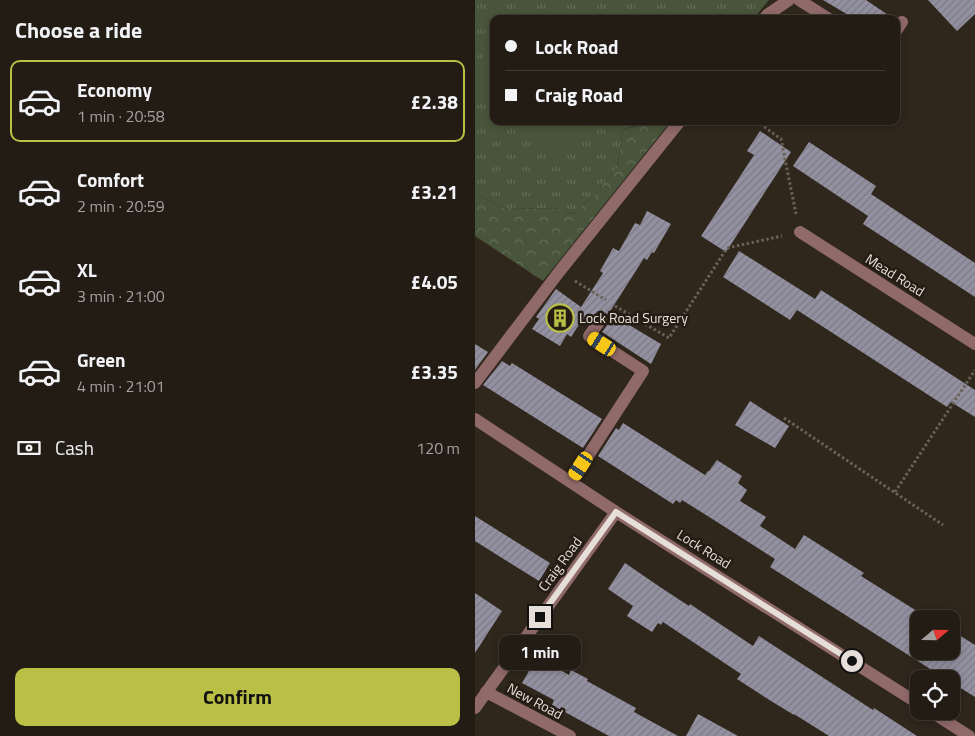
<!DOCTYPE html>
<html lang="en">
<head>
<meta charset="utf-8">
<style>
  :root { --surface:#231c15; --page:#2b251e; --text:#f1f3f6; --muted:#a3a1a0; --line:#403a34; --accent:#bac046 }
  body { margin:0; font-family:"Titillium Web",sans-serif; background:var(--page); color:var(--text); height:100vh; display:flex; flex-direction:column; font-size:19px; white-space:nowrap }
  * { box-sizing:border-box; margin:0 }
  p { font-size:16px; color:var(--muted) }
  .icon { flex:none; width:28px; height:28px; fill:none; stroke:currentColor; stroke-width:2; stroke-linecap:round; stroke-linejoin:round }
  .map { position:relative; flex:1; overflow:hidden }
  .drawer { display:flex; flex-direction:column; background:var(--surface); width:475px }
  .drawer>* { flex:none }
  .guide { position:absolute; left:15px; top:15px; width:410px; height:110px; border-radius:10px; box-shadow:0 2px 8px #0003,0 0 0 1px var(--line); display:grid; align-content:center; height:110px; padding:0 15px; background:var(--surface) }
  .needle { width:32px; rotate:70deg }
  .tools { position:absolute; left:435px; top:610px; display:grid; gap:10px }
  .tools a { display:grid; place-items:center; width:50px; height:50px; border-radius:10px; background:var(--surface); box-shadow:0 2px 8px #0003,0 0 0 1px var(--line); font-size:25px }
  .end { position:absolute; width:22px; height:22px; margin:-11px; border:6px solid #e6dfd9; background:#111; box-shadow:0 0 0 2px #111 }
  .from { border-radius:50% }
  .bubble { position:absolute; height:35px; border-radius:10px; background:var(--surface); box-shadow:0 2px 8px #0003,0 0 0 1px var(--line); font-size:16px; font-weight:700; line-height:35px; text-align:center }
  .car { position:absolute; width:15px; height:30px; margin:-15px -8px; border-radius:6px; box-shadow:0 0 4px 1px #0007; background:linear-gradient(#f5c518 24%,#345 0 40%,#f5c518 0 76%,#345 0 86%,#f5c518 0) }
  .guide b { display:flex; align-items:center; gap:18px; height:48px; font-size:19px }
  .guide b+b { border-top:1px solid var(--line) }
  .guide i { width:12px; height:12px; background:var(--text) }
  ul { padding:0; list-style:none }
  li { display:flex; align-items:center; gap:15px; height:82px; margin:0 10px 8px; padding:0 5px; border:2px solid transparent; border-radius:10px }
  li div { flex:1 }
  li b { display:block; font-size:19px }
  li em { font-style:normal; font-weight:700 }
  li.active { border-color:var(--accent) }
  li>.icon { width:45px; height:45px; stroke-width:1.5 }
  h2 { padding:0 15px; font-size:22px; line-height:60px }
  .pay { display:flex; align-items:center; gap:12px; height:55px; padding:0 15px; font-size:19px }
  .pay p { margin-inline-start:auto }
  .button { display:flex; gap:10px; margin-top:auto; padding:10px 15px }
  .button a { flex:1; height:58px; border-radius:10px; background:var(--accent); color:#111; font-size:20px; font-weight:700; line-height:58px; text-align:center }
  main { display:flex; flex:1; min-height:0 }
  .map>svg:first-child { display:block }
</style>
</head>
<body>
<main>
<section class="drawer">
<h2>Choose a ride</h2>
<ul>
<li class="active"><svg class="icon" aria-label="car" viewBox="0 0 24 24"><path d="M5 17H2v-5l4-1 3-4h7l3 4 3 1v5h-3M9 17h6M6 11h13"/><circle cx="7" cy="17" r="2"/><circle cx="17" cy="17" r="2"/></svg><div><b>Economy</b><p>1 min · 20:58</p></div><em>£2.38</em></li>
<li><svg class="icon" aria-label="car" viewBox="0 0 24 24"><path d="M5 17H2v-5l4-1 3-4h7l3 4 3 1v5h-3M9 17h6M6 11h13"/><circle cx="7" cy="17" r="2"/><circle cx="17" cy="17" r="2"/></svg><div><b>Comfort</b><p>2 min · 20:59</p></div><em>£3.21</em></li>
<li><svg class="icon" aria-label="car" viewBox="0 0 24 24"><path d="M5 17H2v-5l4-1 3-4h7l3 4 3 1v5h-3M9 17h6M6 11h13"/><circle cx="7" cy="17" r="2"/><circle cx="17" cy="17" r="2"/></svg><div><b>XL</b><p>3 min · 21:00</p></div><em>£4.05</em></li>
<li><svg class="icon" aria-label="car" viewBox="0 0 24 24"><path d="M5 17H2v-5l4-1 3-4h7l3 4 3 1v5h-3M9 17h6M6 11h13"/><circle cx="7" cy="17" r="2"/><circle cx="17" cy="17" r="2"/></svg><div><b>Green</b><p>4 min · 21:01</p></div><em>£3.35</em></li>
</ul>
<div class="pay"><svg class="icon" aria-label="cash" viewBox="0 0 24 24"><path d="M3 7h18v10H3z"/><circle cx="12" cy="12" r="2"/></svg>Cash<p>120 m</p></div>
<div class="button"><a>Confirm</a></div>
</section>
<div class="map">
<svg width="500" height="736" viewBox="0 0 500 736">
  <defs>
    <pattern id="grass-tufts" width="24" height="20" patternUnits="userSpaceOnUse" patternTransform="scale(1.25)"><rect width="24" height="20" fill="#48553a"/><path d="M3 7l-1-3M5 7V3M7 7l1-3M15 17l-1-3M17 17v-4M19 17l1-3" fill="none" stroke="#626d56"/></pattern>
    <pattern id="forest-crowns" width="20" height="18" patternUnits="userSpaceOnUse" patternTransform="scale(1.25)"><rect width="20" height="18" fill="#48553a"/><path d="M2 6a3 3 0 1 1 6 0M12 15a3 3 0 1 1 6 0" fill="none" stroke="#626d56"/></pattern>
    <pattern id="building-hatch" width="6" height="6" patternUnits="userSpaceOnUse" patternTransform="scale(1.25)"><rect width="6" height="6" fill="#9391a1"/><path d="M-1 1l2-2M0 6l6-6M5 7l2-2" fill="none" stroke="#7c7a84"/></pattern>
  </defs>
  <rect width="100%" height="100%" fill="#2f261c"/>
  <path fill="url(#grass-tufts)" d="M0 0H294L278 19H253L247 16 212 19H19V121H166L167 124 148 129 142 168 119 195 98 214 87 209 27 208 0 193Z"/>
  <path fill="url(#forest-crowns)" d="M166 121H196L68 281 0 236V193L27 208 87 209 98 214 119 195 142 168 148 129 167 125Z"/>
  <g fill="#48553a">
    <path d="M19 42V107L0 94V68Z"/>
    <path d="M38 121H117L90 159Z"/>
  </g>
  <g fill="url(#building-hatch)">
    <path d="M348 0H391L419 19H380Z"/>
    <path d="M453 0H500V14L482 31Z"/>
    <path d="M285 131 316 152 251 252 226 236 279 155 272 151Z"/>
    <path d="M334 142 401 186 396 194 500 263V297L388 224 393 216 318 166Z"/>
    <path d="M172 211 196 224 179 253 177 252 172 260 169 258 134 313 186 344 176 364 127 332 133 324 134 319 133 315 127 311H123L120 314 113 324 107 320 96 337 92 334 85 346 57 329 64 319 61 317 81 289 106 307 128 273 125 271 138 248 144 251 160 223 165 225Z"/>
    <path d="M264 251 340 299 346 290 500 390V417L476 402 472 407 322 310 315 320 248 277Z"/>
    <path d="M0 344 13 352 0 370Z"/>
    <path d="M27 361 35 366 37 363 127 419 108 448 8 385Z"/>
    <path d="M275 401 314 426 300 448 260 425Z"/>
    <path d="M148 423 230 475 233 471H234L242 460 267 476 263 483 272 490 265 501 291 517 285 526 320 549 329 535 389 573 386 576 445 613 446 610 459 619H444V651H476V630L500 645V697L476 682V679H471L295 567 300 559 239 520 207 500 205 503 201 500 198 504 123 456 141 428 144 430Z"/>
    <path d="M0 516 75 563 64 581 0 541Z"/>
    <path d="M150 563 185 587 214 606 215 604 278 646 284 636 398 710 399 708 442 736H354L319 714V715L296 701 262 679 266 674 188 622 186 625 183 623 177 632 152 616 158 606 133 589Z"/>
    <path d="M0 593 27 611 0 653Z"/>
    <path d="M62 657 94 675 96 670 113 679 112 681 161 708 159 712 203 736H134L77 705 79 700 47 683Z"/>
    <path d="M223 714 263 736H211Z"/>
  </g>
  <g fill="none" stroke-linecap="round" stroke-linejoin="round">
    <g stroke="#6a6259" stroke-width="3" stroke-dasharray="2.5 2.5" stroke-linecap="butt">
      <path d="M281 121 306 139 321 214"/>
      <path d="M100 281 131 300"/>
      <path d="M140 306 194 338 252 248 307 236"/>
      <path d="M309 418 468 525"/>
      <path d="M420 492 500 370"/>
    </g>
    <g stroke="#906969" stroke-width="12">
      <path d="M324 0 354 19"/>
      <path d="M289 19 292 15 314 0"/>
      <path d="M421 31 427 22"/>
      <path d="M325 232 500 344"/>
      <path d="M0 383 84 272 205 121"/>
      <path d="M0 419 141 512 444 704"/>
      <path d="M96 482 168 371 114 336 126 319"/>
      <path d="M11 692 95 736"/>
      <path d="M0 708 141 512"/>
      <path d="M455 711 494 736"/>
    </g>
  </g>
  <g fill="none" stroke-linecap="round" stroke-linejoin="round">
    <path stroke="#e6dfd9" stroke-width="6" d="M65 617 141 512 377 661"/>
  </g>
  <defs>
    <g id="building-ring" transform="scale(1.4375)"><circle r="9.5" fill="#251c13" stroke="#bac046" stroke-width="1.5"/><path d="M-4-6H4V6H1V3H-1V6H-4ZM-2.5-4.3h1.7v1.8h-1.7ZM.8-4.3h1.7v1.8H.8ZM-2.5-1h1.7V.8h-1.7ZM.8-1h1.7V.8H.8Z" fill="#bac046"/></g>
  </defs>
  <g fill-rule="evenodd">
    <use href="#building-ring" x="85" y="318"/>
  </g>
  <g text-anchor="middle" stroke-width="5" stroke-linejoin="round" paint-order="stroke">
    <g font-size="14" fill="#e6dfd9" stroke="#251c13">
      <text transform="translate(420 275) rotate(32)" y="5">Mead Road</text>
      <text transform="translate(229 549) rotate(32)" y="5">Lock Road</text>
      <text transform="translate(85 564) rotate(-54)" y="5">Craig Road</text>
      <text transform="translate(60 701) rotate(28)" y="5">New Road</text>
    </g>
    <g font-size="14" fill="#e6dfd9" stroke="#251c13" text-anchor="start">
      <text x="104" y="323">Lock Road Surgery</text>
    </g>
  </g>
</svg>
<div class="tools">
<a><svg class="needle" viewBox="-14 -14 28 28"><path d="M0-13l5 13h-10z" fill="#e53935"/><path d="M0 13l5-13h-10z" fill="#a3a1a0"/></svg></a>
<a><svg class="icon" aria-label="locate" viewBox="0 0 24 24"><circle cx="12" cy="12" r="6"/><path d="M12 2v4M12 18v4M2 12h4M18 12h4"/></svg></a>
</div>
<i class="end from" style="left:377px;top:661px"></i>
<i class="end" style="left:65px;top:617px"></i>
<div class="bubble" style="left:24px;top:635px;width:82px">1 min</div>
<i class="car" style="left:127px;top:344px;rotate:303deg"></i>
<i class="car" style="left:106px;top:466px;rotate:213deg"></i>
<div class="guide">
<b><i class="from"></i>Lock Road</b>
<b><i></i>Craig Road</b>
</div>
</div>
</main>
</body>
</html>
